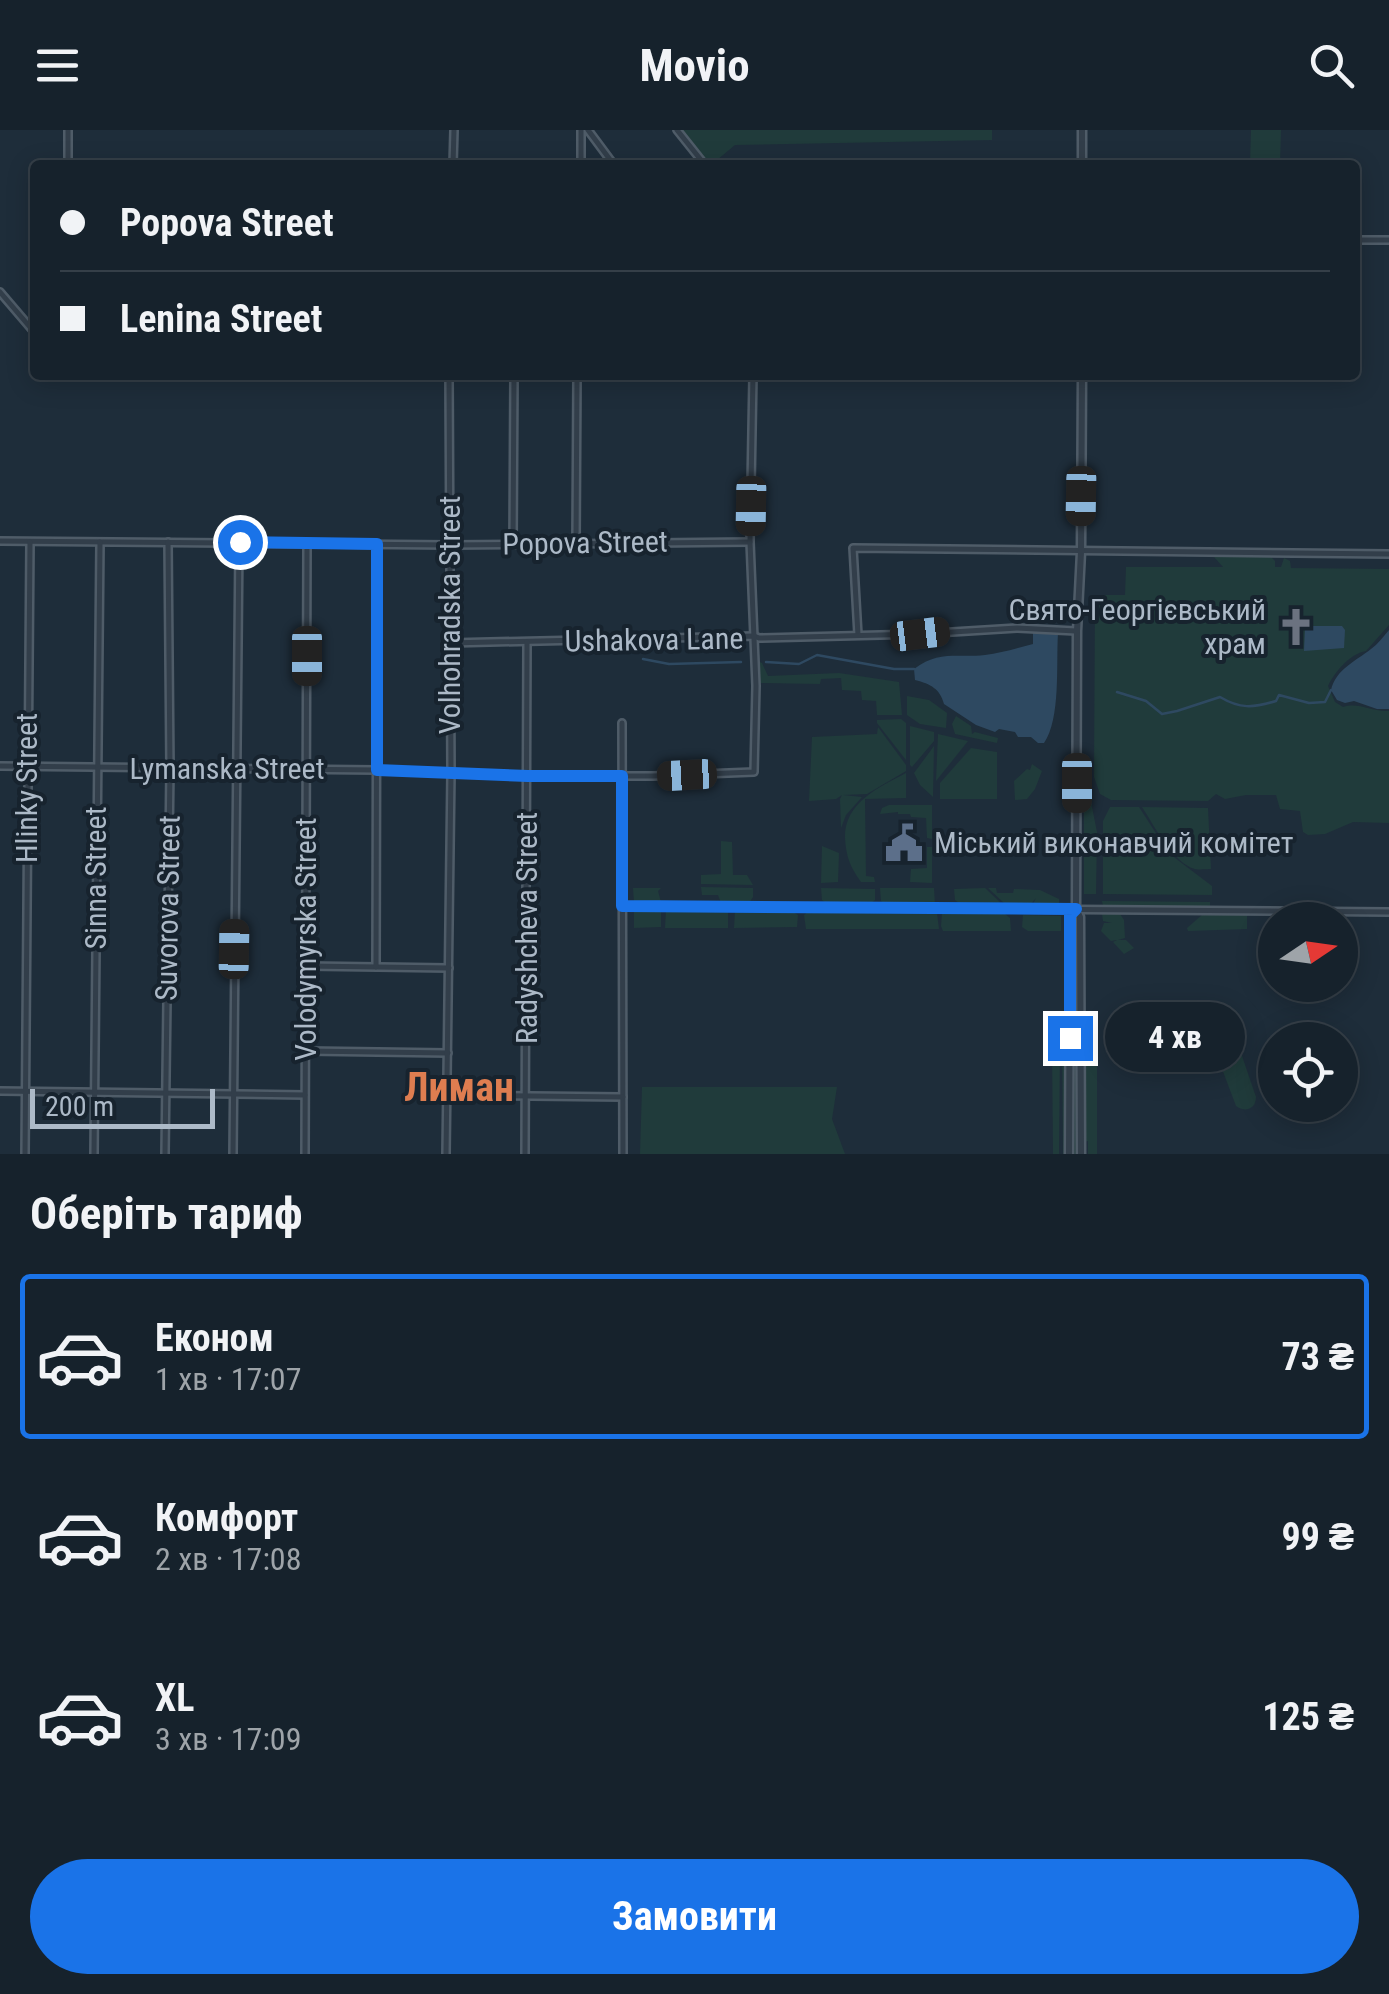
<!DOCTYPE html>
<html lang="uk">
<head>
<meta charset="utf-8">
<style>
  :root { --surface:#16222c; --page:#1f2a34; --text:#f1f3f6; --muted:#9ea4a9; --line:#353f48; --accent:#1a73e8 }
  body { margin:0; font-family:"Roboto Condensed",sans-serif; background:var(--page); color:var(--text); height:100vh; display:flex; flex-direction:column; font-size:38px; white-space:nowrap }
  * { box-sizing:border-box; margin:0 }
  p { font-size:32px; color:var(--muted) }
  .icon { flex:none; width:55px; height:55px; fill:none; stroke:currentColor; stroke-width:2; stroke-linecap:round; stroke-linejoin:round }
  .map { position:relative; height:1024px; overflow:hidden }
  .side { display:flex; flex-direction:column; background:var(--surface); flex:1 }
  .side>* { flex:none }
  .guide { position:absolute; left:30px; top:30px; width:1330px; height:220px; border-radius:10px; box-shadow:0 5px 25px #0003,0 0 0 2px var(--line); display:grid; align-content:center; height:220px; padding:0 30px; background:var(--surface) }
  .needle { width:65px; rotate:77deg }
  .buttons { position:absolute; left:1258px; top:772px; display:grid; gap:20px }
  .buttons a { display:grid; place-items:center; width:100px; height:100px; border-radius:50%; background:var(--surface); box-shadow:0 5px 25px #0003,0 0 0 2px var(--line); font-size:50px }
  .scale { position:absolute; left:30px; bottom:25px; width:185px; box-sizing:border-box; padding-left:10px; border:5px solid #acb9c7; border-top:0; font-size:28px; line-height:35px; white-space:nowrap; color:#acb9c7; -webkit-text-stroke:8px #17232e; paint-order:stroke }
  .end { position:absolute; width:45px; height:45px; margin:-22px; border:12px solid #1a73e8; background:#fff; box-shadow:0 0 0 5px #fff }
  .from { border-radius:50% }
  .bubble { position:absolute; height:70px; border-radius:35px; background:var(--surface); box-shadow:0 5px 25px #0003,0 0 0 2px var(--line); font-size:32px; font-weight:700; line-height:70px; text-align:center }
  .car { position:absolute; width:30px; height:60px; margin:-30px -15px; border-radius:12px; box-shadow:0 0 8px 2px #0007; background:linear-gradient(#222 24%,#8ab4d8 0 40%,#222 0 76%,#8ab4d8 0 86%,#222 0) }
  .guide b { display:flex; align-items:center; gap:35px; height:95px; font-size:38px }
  .guide b+b { border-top:2px solid var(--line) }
  .guide i { width:25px; height:25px; background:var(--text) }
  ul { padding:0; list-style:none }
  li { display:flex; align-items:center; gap:30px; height:165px; margin:0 20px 15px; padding:0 10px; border:5px solid transparent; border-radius:10px }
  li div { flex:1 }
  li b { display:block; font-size:38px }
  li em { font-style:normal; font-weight:700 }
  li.on { border-color:var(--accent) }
  li>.icon { width:90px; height:90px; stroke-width:1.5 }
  h2 { padding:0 30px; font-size:45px; line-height:120px }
  .cta { display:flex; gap:20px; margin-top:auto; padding:20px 30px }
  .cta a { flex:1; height:115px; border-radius:60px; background:var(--accent); color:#fff; font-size:40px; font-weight:700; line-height:115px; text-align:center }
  header { display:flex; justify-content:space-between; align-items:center; height:130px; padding:0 30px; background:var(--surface); font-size:45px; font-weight:700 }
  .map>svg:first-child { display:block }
</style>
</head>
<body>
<header><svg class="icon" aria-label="menu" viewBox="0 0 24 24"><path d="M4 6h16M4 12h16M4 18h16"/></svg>Movio<svg class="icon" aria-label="search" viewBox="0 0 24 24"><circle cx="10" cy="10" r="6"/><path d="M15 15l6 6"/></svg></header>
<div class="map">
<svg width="1389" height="1024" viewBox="0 0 1389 1024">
  <rect width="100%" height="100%" fill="#1e2d3a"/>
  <g fill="#203b3b">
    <path d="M677 0H992V10L735 15 711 35H705Z"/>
    <path d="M1251 0H1281L1280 35H1250Z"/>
    <path d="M1214 427H1271L1275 431V437H1281L1284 428 1290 431 1291 438 1389 439V495L1366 521C1349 524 1335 542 1328 556L1335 572 1343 577C1360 572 1370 582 1389 581V693L1353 692 1325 704 1308 705 1303 702 1300 681 1280 679 1276 665H1246L1225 669 1216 664 1208 671 1111 670 1100 664 1094 647 1095 465H1125L1126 437H1223Z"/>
    <path d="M758 531 762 533 768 546 839 543 899 552 902 585H877L876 571 862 570 861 561 842 560 841 548 821 549 820 554 760 553Z"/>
    <path d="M907 566 929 570 947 583 946 598 920 594 907 585Z"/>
    <path d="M956 586 971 596 972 604 975 602 998 608 997 613 955 604 952 594Z"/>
    <path d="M901 589 906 593V630L877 593V590Z"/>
    <path d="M910 596 934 602V611L912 637 910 635Z"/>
    <path d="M878 597 906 635V641L867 664 843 665 862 667 846 685 841 698 840 669 842 665 836 669 809 671 812 607 877 604Z"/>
    <path d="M938 604 968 611 936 651Z"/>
    <path d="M934 616 933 667 920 655 914 643Z"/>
    <path d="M971 618 997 622V669H940V653Z"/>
    <path d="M1032 634 1042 641 1035 659 1027 669 1015 670 1014 651 1027 639 1030 640Z"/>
    <path d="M906 643V668L865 669 866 746 874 747 875 752H861C850 737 846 726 845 708 844 673 879 657 906 643Z"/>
    <path d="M1084 651 1087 652 1097 702 1096 764H1084Z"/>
    <path d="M889 675H932V709L927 708 926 688 911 687 910 684H898V682L880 684 882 678Z"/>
    <path d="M1110 677H1139L1161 711 1175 728 1212 756V765L1103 764V691Z"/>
    <path d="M1142 677 1208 678 1211 739C1208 739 1197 740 1195 739 1174 734 1153 694 1142 677Z"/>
    <path d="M721 711 732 712 733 745H747L753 755 701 754V745L721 744Z"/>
    <path d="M822 716 839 723 838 752 821 753Z"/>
    <path d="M927 717H932V753L910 752 911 739 927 738Z"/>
    <path d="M701 757 753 758V767L749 773 745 774 721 773 718 765H702Z"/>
    <path d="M633 758H661L658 761 661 772 634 773Z"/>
    <path d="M821 758 875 759V770L869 775 827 774 822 770Z"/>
    <path d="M880 758H934L935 775H886L881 771Z"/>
    <path d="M985 758 1002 774H960L955 770 954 759Z"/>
    <path d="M988 758H996L997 763H1013L1014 759 1040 760 1059 769V774H1033L1036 768 1031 774H1005Z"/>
    <path d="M1102 771 1210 772V776H1103Z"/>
    <path d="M634 780H661V797L634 798Z"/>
    <path d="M666 780H728V798H665Z"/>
    <path d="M810 780 937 783 939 799H806L804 785Z"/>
    <path d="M735 781H792L798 785 797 797 734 798Z"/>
    <path d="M942 783 1005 784 1010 788 1011 801H943L941 796Z"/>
    <path d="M1102 784H1120L1124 790 1125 808 1118 810H1126L1134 818 1124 824 1113 812 1117 810 1111 811 1101 801 1104 793H1112L1103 791Z"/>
    <path d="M1023 785 1061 786V801H1028L1022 797Z"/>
    <path d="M1202 785H1247V799L1188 801 1187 798Z"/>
    <path d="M1073 794H1077L1078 1024H1073Z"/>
    <path d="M1094 886 1097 890V1024H1088V1011L1085 1012V888Z"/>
    <path d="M1060 914 1059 1024H1053L1052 916Z"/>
    <path d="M1062 914 1066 917V1024H1063Z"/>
    <path d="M1227 918H1235L1241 923 1256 967C1256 979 1245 983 1236 976L1219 931 1222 921Z"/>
    <path d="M642 957H837L832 989 845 1024H640Z"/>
  </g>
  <g fill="#2e4961">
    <path d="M1308 496H1342L1345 500 1344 518 1304 521 1305 498Z"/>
    <path d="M1389 500V579H1377L1354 571 1345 573 1337 570 1331 560C1336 539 1356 531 1371 519 1378 514 1383 507 1389 500Z"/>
    <path d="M1033 503H1058C1056 534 1061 589 1044 613H1038L1031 607H1018L1015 602 999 599 995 602 976 595 944 574C940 559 931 554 915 550L914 539C939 520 957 528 985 525 1001 523 1017 518 1033 514Z"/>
  </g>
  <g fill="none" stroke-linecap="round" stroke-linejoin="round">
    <g stroke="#2e4961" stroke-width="2.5">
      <path d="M643 529 669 534 741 532"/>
      <path d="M766 532 799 534 817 525 894 539H914"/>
      <path d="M1117 562 1146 571 1162 584 1177 581 1220 567C1240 579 1253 578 1276 571L1279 565 1309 573 1325 572 1331 560"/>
    </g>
    <g stroke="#4f5c68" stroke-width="10">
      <g id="minor">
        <path d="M68 0V35"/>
        <path d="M588 0 614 35"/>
        <path d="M677 0 705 35"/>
        <path d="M453 35 454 0"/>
        <path d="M581 35V0"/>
        <path d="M1355 110H1389"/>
        <path d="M0 162 35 203"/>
        <path d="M0 411 451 415 750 412"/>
        <path d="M576 413 577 245"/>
        <path d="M513 414 514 245"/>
        <path d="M858 505 853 418 1389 424"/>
        <path d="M450 513 754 506 759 508 920 504 1017 498 1076 501"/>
        <path d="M622 593 623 1024"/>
        <path d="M0 636 377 640 528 646H653L754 642 756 556 750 412 753 245"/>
        <path d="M622 776 1389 782"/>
        <path d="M307 836 449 838"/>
        <path d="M376 837 377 414"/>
        <path d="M307 921 448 923"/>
        <path d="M0 961 305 965"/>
        <path d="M447 965 623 967"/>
        <path d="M25 1024 30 412"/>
        <path d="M94 1024 100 412"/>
        <path d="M165 1024 170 638 168 412"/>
        <path d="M233 1024 239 412"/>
        <path d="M305 1024 307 413"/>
        <path d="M446 1024 451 642 449 245"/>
        <path d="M525 1024 527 512"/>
      </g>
    </g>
    <g stroke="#4f5c68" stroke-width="11">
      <g id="tertiary">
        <path d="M1082 0V35"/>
        <path d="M1069 1024 1070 791V785L1076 779"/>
        <path d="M1081 1024 1080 787 1076 779 1077 501 1081 422 1082 245"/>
      </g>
    </g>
    <use href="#minor" stroke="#323e4a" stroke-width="5"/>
    <use href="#tertiary" stroke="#323e4a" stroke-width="6"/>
  </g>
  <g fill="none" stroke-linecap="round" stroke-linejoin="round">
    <path stroke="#1a73e8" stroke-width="12" d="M240 412 377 414V640L528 646H622V776L1076 779 1070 785V908"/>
  </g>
  <defs>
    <g id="church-bare" transform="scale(3)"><path d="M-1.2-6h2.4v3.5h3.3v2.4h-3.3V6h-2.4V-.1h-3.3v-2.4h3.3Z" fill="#6b7280" stroke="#17232e" stroke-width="2.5" paint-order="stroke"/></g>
    <g id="civic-bare" transform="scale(3)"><path d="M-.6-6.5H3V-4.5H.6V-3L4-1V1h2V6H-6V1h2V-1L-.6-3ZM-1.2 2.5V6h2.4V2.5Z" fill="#5c6f8a" stroke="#17232e" stroke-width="2.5" paint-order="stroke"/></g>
  </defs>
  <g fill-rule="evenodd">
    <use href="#church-bare" x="1296" y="497"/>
    <use href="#civic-bare" x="904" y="713"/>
  </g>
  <g text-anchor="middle" stroke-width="8" stroke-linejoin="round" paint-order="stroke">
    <g font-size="30" fill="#acb9c7" stroke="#17232e">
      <text transform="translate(585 413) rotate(-1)" y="10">Popova Street</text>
      <text transform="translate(450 485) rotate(-90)" y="10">Volhohradska Street</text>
      <text transform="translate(654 510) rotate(-1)" y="10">Ushakova Lane</text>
      <text x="227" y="649">Lymanska Street</text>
      <text transform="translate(27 658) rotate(-90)" y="10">Hlinky Street</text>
      <text transform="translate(96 748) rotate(-90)" y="10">Sinna Street</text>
      <text transform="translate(168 778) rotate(-89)" y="10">Suvorova Street</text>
      <text transform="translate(527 798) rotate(-90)" y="10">Radyshcheva Street</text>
      <text transform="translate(306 809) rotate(-90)" y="10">Volodymyrska Street</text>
    </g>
    <g font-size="30" fill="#acb9c7" stroke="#17232e" text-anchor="end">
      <text x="1266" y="490">Свято-Георгієвський<tspan x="1266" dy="34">храм</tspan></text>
      <text x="934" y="723" text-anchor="start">Міський виконавчий комітет</text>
    </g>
    <g font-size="40" font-weight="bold" fill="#de7d50" stroke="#17232e">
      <text x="459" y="971">Лиман</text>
    </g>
  </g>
</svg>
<div class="buttons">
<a><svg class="needle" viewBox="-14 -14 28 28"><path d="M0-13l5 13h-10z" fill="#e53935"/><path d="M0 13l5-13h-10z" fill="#9ea4a9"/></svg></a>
<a><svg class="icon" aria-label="locate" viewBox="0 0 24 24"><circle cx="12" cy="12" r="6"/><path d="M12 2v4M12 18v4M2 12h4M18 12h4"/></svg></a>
</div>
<div class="scale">200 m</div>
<i class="end from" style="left:240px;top:412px"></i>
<i class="end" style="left:1070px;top:908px"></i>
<div class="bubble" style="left:1105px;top:872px;width:140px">4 хв</div>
<i class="car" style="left:1081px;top:366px;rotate:181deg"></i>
<i class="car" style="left:751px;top:376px;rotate:181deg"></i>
<i class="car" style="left:920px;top:504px;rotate:83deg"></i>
<i class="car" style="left:307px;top:526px;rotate:180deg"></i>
<i class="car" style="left:687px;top:645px;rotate:267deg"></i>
<i class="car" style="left:1077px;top:653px;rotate:180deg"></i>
<i class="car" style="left:234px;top:819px;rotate:1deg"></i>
<div class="guide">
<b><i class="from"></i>Popova Street</b>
<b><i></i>Lenina Street</b>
</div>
</div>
<section class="side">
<h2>Оберіть тариф</h2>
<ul>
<li class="on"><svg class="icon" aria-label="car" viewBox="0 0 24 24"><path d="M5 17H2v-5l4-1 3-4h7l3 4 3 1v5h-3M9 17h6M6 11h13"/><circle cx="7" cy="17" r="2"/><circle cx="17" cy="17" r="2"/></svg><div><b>Економ</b><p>1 хв · 17:07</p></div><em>73 ₴</em></li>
<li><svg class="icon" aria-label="car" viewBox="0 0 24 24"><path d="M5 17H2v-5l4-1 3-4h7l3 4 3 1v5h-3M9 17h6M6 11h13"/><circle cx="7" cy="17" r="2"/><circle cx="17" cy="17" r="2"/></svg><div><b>Комфорт</b><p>2 хв · 17:08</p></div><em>99 ₴</em></li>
<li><svg class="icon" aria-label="car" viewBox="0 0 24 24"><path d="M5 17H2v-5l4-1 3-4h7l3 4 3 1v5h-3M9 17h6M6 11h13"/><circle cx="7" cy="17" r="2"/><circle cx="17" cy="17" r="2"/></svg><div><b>XL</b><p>3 хв · 17:09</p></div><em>125 ₴</em></li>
</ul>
<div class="cta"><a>Замовити</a></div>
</section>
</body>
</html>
